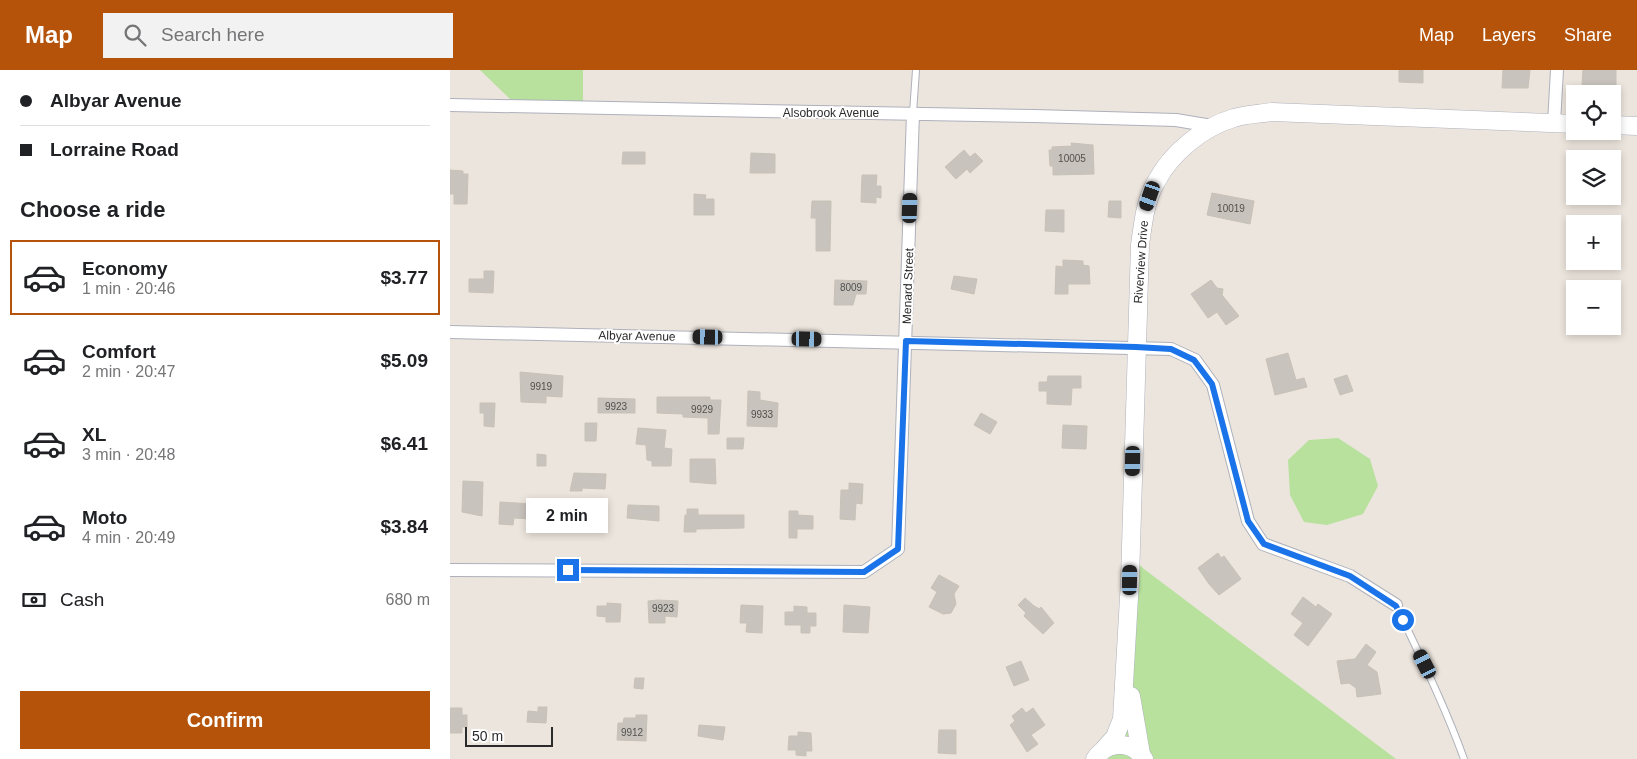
<!DOCTYPE html>
<html lang="en">
<head>
<meta charset="utf-8">
<style>
  :root { --surface:#fff; --page:#f2f2f2; --text:#202124; --muted:#757577; --line:#e0e0e0; --accent:#b45309 }
  body { margin:0; font-family:Helvetica,sans-serif; background:var(--page); color:var(--text); height:100vh; display:flex; flex-direction:column; font-size:19px; white-space:nowrap }
  * { box-sizing:border-box; margin:0 }
  p { font-size:16px; color:var(--muted) }
  .icon { flex:none; width:28px; height:28px; fill:none; stroke:currentColor; stroke-width:2; stroke-linecap:round; stroke-linejoin:round }
  .map { position:relative; flex:1; overflow:hidden }
  .panel { display:flex; flex-direction:column; background:var(--surface); width:450px }
  .panel>* { flex:none }
  .banner { display:grid; align-content:center; height:110px; padding:0 20px; background:var(--surface) }
  .tools { position:absolute; left:1116px; top:15px; display:grid; gap:10px }
  .tools a { display:grid; place-items:center; width:55px; height:55px; border-radius:0px; background:var(--surface); box-shadow:0 2px 8px #0003; font-size:25px }
  .scale { position:absolute; left:15px; bottom:12px; width:88px; box-sizing:border-box; padding-left:5px; border:2px solid #2b2b2b; border-top:0; font-size:14px; line-height:18px; white-space:nowrap; color:#2b2b2b; -webkit-text-stroke:4px #fff; paint-order:stroke }
  .end { position:absolute; width:22px; height:22px; margin:-11px; border:6px solid #1a73e8; background:#fff; box-shadow:0 0 0 2px #fff }
  .from { border-radius:50% }
  .bubble { position:absolute; height:35px; border-radius:0px; background:var(--surface); box-shadow:0 2px 8px #0003; font-size:16px; font-weight:600; line-height:35px; text-align:center }
  .car { position:absolute; width:15px; height:30px; margin:-15px -8px; border-radius:6px; box-shadow:0 0 4px 1px #0007; background:linear-gradient(#222 24%,#8ab4d8 0 40%,#222 0 76%,#8ab4d8 0 86%,#222 0) }
  .banner b { display:flex; align-items:center; gap:18px; height:48px; font-size:19px }
  .banner b+b { border-top:1px solid var(--line) }
  .banner i { width:12px; height:12px; background:var(--text) }
  ul { padding:0; list-style:none }
  li { display:flex; align-items:center; gap:15px; height:75px; margin:0 10px 8px; padding:0 10px; border:2px solid transparent; border-radius:0px }
  li div { flex:1 }
  li b { display:block; font-size:19px }
  li em { font-style:normal; font-weight:600 }
  li.on { border-color:var(--accent) }
  li>.icon { width:45px; height:45px; stroke-width:1.5 }
  h2 { padding:0 20px; font-size:22px; line-height:60px }
  .pay { display:flex; align-items:center; gap:12px; height:55px; padding:0 20px; font-size:19px }
  .pay p { margin-inline-start:auto }
  .cta { display:flex; gap:10px; margin-top:auto; padding:10px 20px }
  .cta a { flex:1; height:58px; border-radius:0px; background:var(--accent); color:#fff; font-size:20px; font-weight:600; line-height:58px; text-align:center }
  header { display:flex; align-items:center; gap:30px; box-sizing:border-box; height:70px; padding:0 25px; background:var(--accent); color:#fff }
  header strong { font-size:24px }
  nav { display:flex; gap:28px; margin-inline-start:auto; font-size:18px }
  .search { width:350px; height:45px; background:var(--page); display:flex; align-items:center; gap:12px; box-sizing:border-box; padding:0 18px; border-radius:0px; color:var(--muted); font-size:19px }
  main { display:flex; flex:1; min-height:0 }
  .map>svg:first-child { display:block }
</style>
</head>
<body>
<header>
<strong>Map</strong>
<div class="search"><svg class="icon" aria-label="search" viewBox="0 0 24 24"><circle cx="10" cy="10" r="6"/><path d="M15 15l6 6"/></svg>Search here</div>
<nav><a>Map</a><a>Layers</a><a>Share</a></nav>
</header>
<main>
<section class="panel">
<div class="banner">
<b><i class="from"></i>Albyar Avenue</b>
<b><i></i>Lorraine Road</b>
</div>
<h2>Choose a ride</h2>
<ul>
<li class="on"><svg class="icon" aria-label="car" viewBox="0 0 24 24"><path d="M5 17H2v-5l4-1 3-4h7l3 4 3 1v5h-3M9 17h6M6 11h13"/><circle cx="7" cy="17" r="2"/><circle cx="17" cy="17" r="2"/></svg><div><b>Economy</b><p>1 min · 20:46</p></div><em>$3.77</em></li>
<li><svg class="icon" aria-label="car" viewBox="0 0 24 24"><path d="M5 17H2v-5l4-1 3-4h7l3 4 3 1v5h-3M9 17h6M6 11h13"/><circle cx="7" cy="17" r="2"/><circle cx="17" cy="17" r="2"/></svg><div><b>Comfort</b><p>2 min · 20:47</p></div><em>$5.09</em></li>
<li><svg class="icon" aria-label="car" viewBox="0 0 24 24"><path d="M5 17H2v-5l4-1 3-4h7l3 4 3 1v5h-3M9 17h6M6 11h13"/><circle cx="7" cy="17" r="2"/><circle cx="17" cy="17" r="2"/></svg><div><b>XL</b><p>3 min · 20:48</p></div><em>$6.41</em></li>
<li><svg class="icon" aria-label="car" viewBox="0 0 24 24"><path d="M5 17H2v-5l4-1 3-4h7l3 4 3 1v5h-3M9 17h6M6 11h13"/><circle cx="7" cy="17" r="2"/><circle cx="17" cy="17" r="2"/></svg><div><b>Moto</b><p>4 min · 20:49</p></div><em>$3.84</em></li>
</ul>
<div class="pay"><svg class="icon" aria-label="cash" viewBox="0 0 24 24"><path d="M3 7h18v10H3z"/><circle cx="12" cy="12" r="2"/></svg>Cash<p>680 m</p></div>
<div class="cta"><a>Confirm</a></div>
</section>
<div class="map">
<svg width="1187" height="689" viewBox="0 0 1187 689">
  <rect width="100%" height="100%" fill="#ece5dd"/>
  <g fill="#b7e19c">
    <path d="M30 0H133V31L61 30Z"/>
    <path d="M888 368 920 389 928 416 913 444 877 455 854 452 840 425 838 390 859 370Z"/>
    <path d="M681 486 694 499 946 689H645L665 667Z"/>
  </g>
  <g fill="#c8c3bc" stroke="#c8c1b7">
    <path d="M949 0H973V13L949 12Z"/>
    <path d="M1053 0H1080L1078 18H1052Z"/>
    <path d="M1133 0H1166V17L1132 16Z"/>
    <path d="M621 73 643 75 644 104 603 105V96H600L599 80H602V77L622 76Z"/>
    <path d="M514 80 520 87 525 83 533 91 520 103 517 99 506 109 495 97Z"/>
    <path d="M173 82H195V94H172Z"/>
    <path d="M301 83 325 84V103H300Z"/>
    <path d="M0 100 13 101V104H18L17 134H4V124H0Z"/>
    <path d="M412 105H427L426 116H431V128L426 127V133L411 132Z"/>
    <path d="M762 123 804 131 800 154 757 145Z"/>
    <path d="M244 124 256 125 255 129H264V145H244Z"/>
    <path d="M362 131H381L380 181H366V148H361Z"/>
    <path d="M659 131H671V148L658 147Z"/>
    <path d="M596 140H614V162L595 161Z"/>
    <path d="M613 190 633 191V195L639 196 640 214H618V224H605L606 196 613 197Z"/>
    <path d="M34 201H44L43 223 19 222V209H34Z"/>
    <path d="M504 206 527 209 524 224 501 219Z"/>
    <path d="M385 210 417 211 416 224H406L403 235H384Z"/>
    <path d="M761 210 767 218 773 219 772 225 789 246 776 255 767 242 758 248 741 224Z"/>
    <path d="M838 283 846 310 854 308 857 317 825 325 816 289Z"/>
    <path d="M70 302 113 306 112 327 96 326V333L71 332Z"/>
    <path d="M897 305 903 321 890 325 884 309Z"/>
    <path d="M598 306H631V318H622L621 335 597 334V321H589V312H597Z"/>
    <path d="M298 321 310 322V330L328 333 327 357 297 356Z"/>
    <path d="M207 327H260V330H271L269 364H258V348L233 347V344L207 343Z"/>
    <path d="M148 328 185 329V343H148Z"/>
    <path d="M30 333H45L44 357 34 356V343H30Z"/>
    <path d="M531 343 547 352 540 364 524 355Z"/>
    <path d="M135 353H147L146 371H135Z"/>
    <path d="M613 355 637 356 636 379 612 378Z"/>
    <path d="M188 358 216 360 214 378 222 379 221 396H202V391L197 390 196 375 186 374Z"/>
    <path d="M277 368H294L293 379H277Z"/>
    <path d="M87 384 96 385V396H87Z"/>
    <path d="M240 389H265L266 414 240 412Z"/>
    <path d="M124 403 156 404 155 419 132 418V421H120Z"/>
    <path d="M13 411 33 412 32 446 12 442Z"/>
    <path d="M399 413 413 414 412 434 406 433 405 450 390 449 391 420H399Z"/>
    <path d="M50 432 100 435 99 450 64 448 63 455 49 454Z"/>
    <path d="M178 435 209 436V451L177 448Z"/>
    <path d="M237 439H248V445H294V458L246 459V462H234L235 445H237Z"/>
    <path d="M339 441H348V445L363 446V459H347V468H339Z"/>
    <path d="M768 483 771 488 774 486 791 509 769 525 759 514 748 498Z"/>
    <path d="M489 505 509 516 504 524 506 534 501 543 493 544 479 537 487 522 481 518Z"/>
    <path d="M853 527 866 537 868 534 882 544 858 576 844 565 853 553 841 544Z"/>
    <path d="M575 528 584 536 590 539 591 537 604 553 593 564 574 546 576 543 568 535Z"/>
    <path d="M208 530 228 531 227 547 215 546V553H199L198 531Z"/>
    <path d="M157 533 171 534 170 552H156V547L147 546V536H157Z"/>
    <path d="M291 535 313 536 312 563 296 562 297 553H290Z"/>
    <path d="M394 535 420 537 418 563 393 562Z"/>
    <path d="M344 536 357 537V543H366V556H360V563H351V555H335V542H344Z"/>
    <path d="M916 574 926 582 917 595 927 602 931 624 907 627 906 618 899 613 891 614 887 591 905 589Z"/>
    <path d="M571 591 579 610 564 616 556 597Z"/>
    <path d="M185 608H194L193 619 184 618Z"/>
    <path d="M88 637H97L96 653 77 652 78 641 88 642Z"/>
    <path d="M0 638H12V645H17V657H12V663H0Z"/>
    <path d="M572 638 576 643 583 638 595 655 581 665 588 674 577 682 560 655 565 651 562 646Z"/>
    <path d="M186 645H197L196 671 167 670 168 653H173L174 648H186Z"/>
    <path d="M249 655 275 657 273 670 248 666Z"/>
    <path d="M489 660H506V684L488 683Z"/>
    <path d="M348 662 361 663 362 681H356V686L346 685V680H338L339 666H348Z"/>
  </g>
  <g fill="none" stroke-linecap="round" stroke-linejoin="round">
    <g stroke="#aeb1bb" stroke-width="8">
      <g id="lane">
        <path d="M463 43 466 0"/>
        <path d="M946 535C970 586 995 636 1014 689"/>
      </g>
    </g>
    <g stroke="#aeb1bb" stroke-width="14">
      <g id="street">
        <path d="M0 35 584 46 726 50 762 56"/>
        <path d="M1104 53 1107 0"/>
        <path d="M0 262 721 279 745 290 763 315 798 451 813 474 900 506 946 535"/>
        <path d="M0 500 414 502 448 479 463 43"/>
      </g>
    </g>
    <g stroke="#aeb1bb" stroke-width="19">
      <g id="secondary">
        <path d="M1162 55 1187 56"/>
        <path d="M681 626 691 684"/>
        <path d="M655 678 665 667 672 649 680 510 690 175C693 154 695 131 706 112 721 83 753 57 784 48 796 44 810 44 822 42L1125 54"/>
        <path d="M645 689C657 671 682 670 694 689"/>
      </g>
    </g>
    <use href="#lane" stroke="#fff" stroke-width="6"/>
    <use href="#street" stroke="#fff" stroke-width="12"/>
    <use href="#secondary" stroke="#fff" stroke-width="18"/>
  </g>
  <g fill="none" stroke-linecap="round" stroke-linejoin="round">
    <path stroke="#1a73e8" stroke-width="6" d="M118 500 414 502 448 479 456 271 686 277 721 279 744 290 762 314 798 451 814 474 900 506 946 536 953 550"/>
  </g>
  <g text-anchor="middle" stroke-width="4" stroke-linejoin="round" paint-order="stroke">
    <g font-size="10" fill="#52514f">
      <text x="622" y="92">10005</text>
      <text x="781" y="142">10019</text>
      <text x="401" y="221">8009</text>
      <text x="91" y="320">9919</text>
      <text x="166" y="340">9923</text>
      <text x="252" y="343">9929</text>
      <text x="312" y="348">9933</text>
      <text x="213" y="542">9923</text>
      <text x="182" y="666">9912</text>
    </g>
    <g font-size="12" fill="#2b2b2b" stroke="#fff">
      <text x="381" y="47">Alsobrook Avenue</text>
      <text transform="translate(691 192) rotate(-86)" y="4">Riverview Drive</text>
      <text transform="translate(458 216) rotate(-88)" y="4">Menard Street</text>
      <text transform="translate(187 266) rotate(1)" y="4">Albyar Avenue</text>
    </g>
  </g>
</svg>
<div class="tools">
<a><svg class="icon" aria-label="locate" viewBox="0 0 24 24"><circle cx="12" cy="12" r="6"/><path d="M12 2v4M12 18v4M2 12h4M18 12h4"/></svg></a>
<a><svg class="icon" aria-label="layers" viewBox="0 0 24 24"><path d="M12 4l9 5-9 5-9-5zM3 14l9 5 9-5"/></svg></a>
<a>+</a>
<a>−</a>
</div>
<div class="scale">50 m</div>
<i class="end from" style="left:953px;top:550px"></i>
<i class="end" style="left:118px;top:500px"></i>
<div class="bubble" style="left:76px;top:428px;width:82px">2 min</div>
<i class="car" style="left:700px;top:126px;rotate:199deg"></i>
<i class="car" style="left:460px;top:138px;rotate:2deg"></i>
<i class="car" style="left:258px;top:267px;rotate:271deg"></i>
<i class="car" style="left:357px;top:269px;rotate:91deg"></i>
<i class="car" style="left:683px;top:391px;rotate:181deg"></i>
<i class="car" style="left:680px;top:510px;rotate:1deg"></i>
<i class="car" style="left:975px;top:594px;rotate:333deg"></i>
</div>
</main>
</body>
</html>
